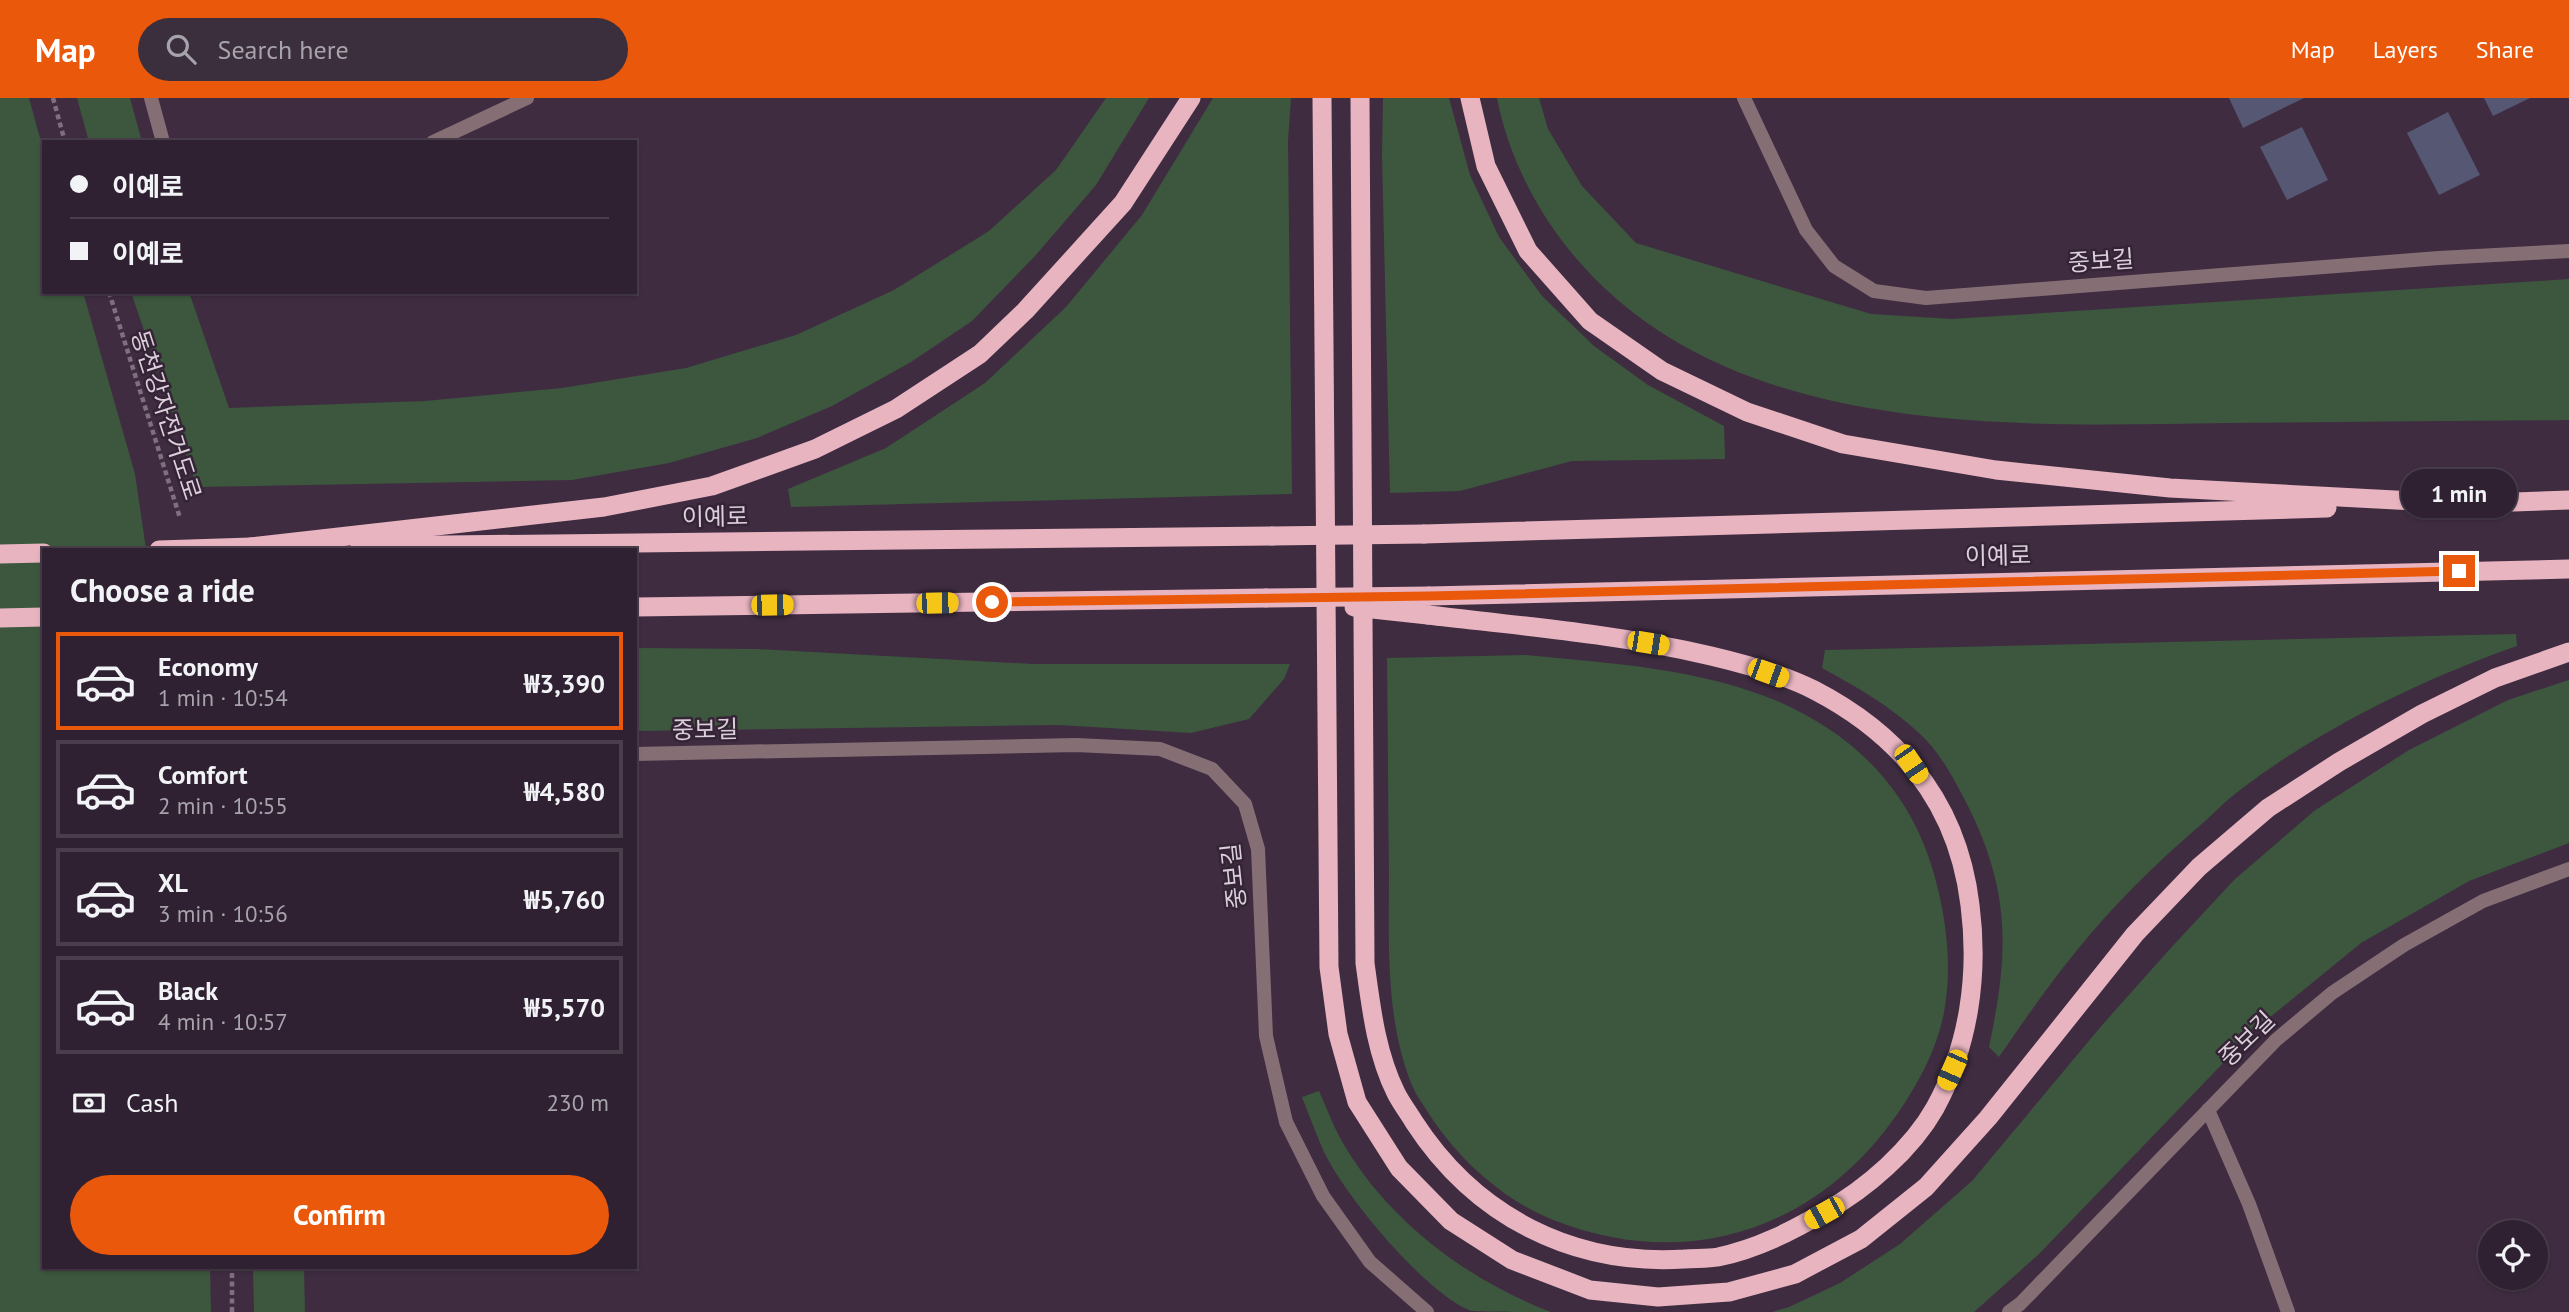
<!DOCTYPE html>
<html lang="en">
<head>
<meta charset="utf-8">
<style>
  :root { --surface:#2f2131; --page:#3b2e3d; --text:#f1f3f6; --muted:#a7a3ab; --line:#4a3e4d; --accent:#ea580c }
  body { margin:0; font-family:"PT Sans","Noto Sans KR",sans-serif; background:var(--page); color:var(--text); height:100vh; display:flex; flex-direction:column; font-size:26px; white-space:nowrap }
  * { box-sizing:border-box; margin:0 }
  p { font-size:23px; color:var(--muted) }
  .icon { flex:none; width:38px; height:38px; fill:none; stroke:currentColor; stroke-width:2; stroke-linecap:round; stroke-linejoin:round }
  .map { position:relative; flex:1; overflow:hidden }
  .drawer { position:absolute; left:42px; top:450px; width:595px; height:721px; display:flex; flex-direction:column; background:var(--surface); border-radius:0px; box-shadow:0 2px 5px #0004,0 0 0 2px var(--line) }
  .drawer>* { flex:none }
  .guide { position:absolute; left:42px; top:42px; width:595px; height:154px; border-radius:0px; box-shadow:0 2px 5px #0004,0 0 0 2px var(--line); display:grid; align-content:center; height:154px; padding:0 28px; background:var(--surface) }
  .fabs { position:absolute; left:2478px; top:1122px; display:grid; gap:14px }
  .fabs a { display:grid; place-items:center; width:70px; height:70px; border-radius:50%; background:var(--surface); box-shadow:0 2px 5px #0004,0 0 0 2px var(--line); font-size:35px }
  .end { position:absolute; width:32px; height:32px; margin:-16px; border:9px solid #ea580c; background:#fff; box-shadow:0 0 0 4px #fff }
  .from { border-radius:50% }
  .bubble { position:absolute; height:49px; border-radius:24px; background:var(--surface); box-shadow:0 2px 5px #0004,0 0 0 2px var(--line); font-size:23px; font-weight:800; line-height:49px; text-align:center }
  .car { position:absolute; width:21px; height:42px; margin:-21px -10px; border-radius:9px; box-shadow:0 0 5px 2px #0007; background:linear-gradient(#f5c518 24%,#345 0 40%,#f5c518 0 76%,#345 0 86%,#f5c518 0) }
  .guide b { display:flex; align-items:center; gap:24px; height:66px; font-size:26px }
  .guide b+b { border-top:2px solid var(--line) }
  .guide i { width:18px; height:18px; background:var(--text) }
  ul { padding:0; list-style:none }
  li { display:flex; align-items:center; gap:21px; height:98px; margin:0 14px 10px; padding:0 14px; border:4px solid var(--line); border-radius:0px }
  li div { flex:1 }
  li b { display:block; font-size:26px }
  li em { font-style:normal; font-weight:800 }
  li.active { border-color:var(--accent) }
  li>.icon { width:63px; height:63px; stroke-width:1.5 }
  h2 { padding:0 28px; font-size:32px; line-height:84px }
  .pay { display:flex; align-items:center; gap:18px; height:77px; padding:0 28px; font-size:26px }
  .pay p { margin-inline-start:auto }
  .action { display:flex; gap:14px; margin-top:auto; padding:14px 28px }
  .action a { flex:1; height:80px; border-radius:42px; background:var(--accent); color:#fff; font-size:28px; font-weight:800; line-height:80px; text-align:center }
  header { display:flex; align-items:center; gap:42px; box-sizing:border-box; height:98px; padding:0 35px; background:var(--accent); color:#fff }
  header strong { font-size:33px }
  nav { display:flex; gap:38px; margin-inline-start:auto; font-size:24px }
  .search { width:490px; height:63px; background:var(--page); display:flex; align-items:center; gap:18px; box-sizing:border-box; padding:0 24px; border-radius:38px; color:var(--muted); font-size:26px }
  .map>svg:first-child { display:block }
</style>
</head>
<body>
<header>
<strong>Map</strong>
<div class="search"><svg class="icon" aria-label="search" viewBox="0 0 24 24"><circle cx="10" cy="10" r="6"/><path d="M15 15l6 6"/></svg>Search here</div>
<nav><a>Map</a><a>Layers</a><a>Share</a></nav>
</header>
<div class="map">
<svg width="2569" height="1214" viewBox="0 0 2569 1214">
  <rect width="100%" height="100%" fill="#3f2c41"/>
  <g fill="#3c573e">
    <path d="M0 0H29L44 55V194H83L135 376 146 451 44 452V1169H210L211 1214H0Z"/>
    <path d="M77 0H130L142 44H89Z"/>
    <path d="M1106 0H1149L1096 87 1035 158 972 223 911 264 832 308 757 340 669 365 572 382 197 389 131 194H189L229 310 425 303 562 290 686 270 796 237 894 192 989 133 1056 72Z"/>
    <path d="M1213 0H1291L1288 43 1292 396 791 409 788 391 886 350 985 285 1066 209 1142 117Z"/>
    <path d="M1383 0H1449L1470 77 1499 139 1542 198 1594 248 1648 287 1724 328 1725 361 1572 363 1460 393 1390 395 1382 58Z"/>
    <path d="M1497 0H1539L1548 31 1582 88 1636 145 1871 216 1952 221 2569 181V322C2455 323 2341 324 2226 325 2004 328 1719 342 1566 148 1533 106 1507 53 1497 0Z"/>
    <path d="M2516 536 2517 548C2425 580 2322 630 2244 689 2230 699 2217 712 2204 724 2157 764 2112 808 2074 856 2047 889 2023 924 1999 959L1989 949C2009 854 2011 794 1967 706 1954 681 1940 654 1919 635 1890 608 1857 589 1822 570L1825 552Z"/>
    <path d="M635 550 757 551 1033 566H1290L1284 581 1249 621 1191 635 1059 627 635 633Z"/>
    <path d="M1526 557C1619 566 1729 572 1811 620 1873 655 1915 708 1934 776 1946 818 1952 865 1945 908 1940 943 1923 977 1904 1006 1825 1128 1693 1176 1556 1123 1504 1103 1459 1062 1429 1016 1423 1006 1415 996 1411 985 1385 918 1389 845 1389 774 1388 703 1388 632 1387 560Z"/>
    <path d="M2569 582V745L2469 783 2361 845 2258 929 2038 1157 1974 1214H1772L1789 1209 1840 1185 1900 1146 1972 1083 2103 926 2169 852 2234 782 2314 713 2409 652 2508 602Z"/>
    <path d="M1319 993C1326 1008 1331 1023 1339 1038 1384 1120 1465 1181 1551 1214 1535 1214 1482 1214 1471 1213 1425 1195 1345 1098 1324 1054 1316 1036 1309 1017 1302 999Z"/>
    <path d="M253 1169H304L305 1214H254Z"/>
  </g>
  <g fill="#565772">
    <path d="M2229 0H2304L2243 30Z"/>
    <path d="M2484 0H2530L2493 18Z"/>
    <path d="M2448 14 2480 77 2439 97 2407 35Z"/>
    <path d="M2302 29 2328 82 2287 102 2260 49Z"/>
  </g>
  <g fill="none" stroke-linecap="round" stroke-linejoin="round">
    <g stroke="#7f6f81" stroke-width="4.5" stroke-dasharray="5 3.5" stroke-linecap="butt">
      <path d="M53 0 65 44"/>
      <path d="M109 194 180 420"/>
      <path d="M232 1214V1169"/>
    </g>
    <g stroke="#866f74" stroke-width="14">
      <path d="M151 0 163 44"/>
      <path d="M1744 0 1806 132 1834 168 1874 193 1926 200 2439 160 2569 153"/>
      <path d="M433 44 527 0"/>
      <path d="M635 656 1076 647 1160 651 1212 671 1245 706 1258 751 1266 938 1286 1024 1323 1098 1370 1164 1427 1214"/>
      <path d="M2208 1012 2249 1106 2288 1214"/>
      <path d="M2009 1214 2020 1206 2276 942 2332 895 2404 847 2483 803 2569 771"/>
    </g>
    <g stroke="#e8b4c0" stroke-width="19">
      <path d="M1322 0 1329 869 1338 936 1357 1004 1399 1070 1451 1123 1512 1162 1590 1192 1658 1199 1729 1194 1795 1176 1861 1141 1926 1089 1988 1020 2135 836 2199 769 2268 710 2339 664 2422 616 2495 580 2569 554"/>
      <path d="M1360 0 1365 865C1371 909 1376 955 1396 995 1401 1005 1408 1014 1414 1024 1475 1118 1572 1168 1684 1161 1695 1160 1707 1161 1718 1159 1757 1151 1792 1133 1826 1113 1866 1091 1912 1051 1935 1010 1969 948 1979 877 1970 807 1958 707 1903 638 1814 592 1783 576 1745 566 1711 558 1618 536 1522 528 1428 517"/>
      <path d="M1470 0 1486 68 1528 153 1590 223 1662 273 1747 314 1843 346 1996 372 2170 390 2471 406"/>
      <path d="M2458 406 2569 402"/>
      <path d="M1424 436 2327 410"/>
      <path d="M360 448 1272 438"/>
      <path d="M251 449 604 409 712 388 815 351 896 311 980 256 1025 213 1123 105 1191 0"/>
      <path d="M0 456 44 455"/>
      <path d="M1429 498 2569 471"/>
      <path d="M635 509 1266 500"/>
      <path d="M0 520 44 519"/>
    </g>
    <g stroke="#e8b4c0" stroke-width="19">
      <path d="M1272 438 1424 436"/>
      <path d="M159 452 251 449"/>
      <path d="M1266 500 1429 498"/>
      <path d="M1354 509 1428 517"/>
    </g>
  </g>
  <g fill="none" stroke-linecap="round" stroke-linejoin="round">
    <path stroke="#ea580c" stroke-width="9" d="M992 504 1429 498 2459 473"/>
  </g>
  <g text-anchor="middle" stroke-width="5" stroke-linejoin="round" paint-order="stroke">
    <g font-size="24" fill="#dbcfdb" stroke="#352336">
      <text transform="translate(2101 163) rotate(-4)" y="8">중보길</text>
      <text transform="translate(166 317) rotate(72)" y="8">동천강자전거도로</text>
      <text transform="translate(715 419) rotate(-1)" y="8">이예로</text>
      <text transform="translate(1998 458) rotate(-1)" y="8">이예로</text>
      <text transform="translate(705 632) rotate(-1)" y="8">중보길</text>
      <text transform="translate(1234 778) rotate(-96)" y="8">중보길</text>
      <text transform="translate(2247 941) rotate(-44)" y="8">중보길</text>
    </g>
  </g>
</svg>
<div class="fabs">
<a><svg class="icon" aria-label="locate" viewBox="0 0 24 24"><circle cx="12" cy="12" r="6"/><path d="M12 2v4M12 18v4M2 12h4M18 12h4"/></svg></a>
</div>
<i class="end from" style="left:992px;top:504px"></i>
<i class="end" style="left:2459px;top:473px"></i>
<div class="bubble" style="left:2401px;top:371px;width:116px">1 min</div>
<i class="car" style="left:937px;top:505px;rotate:89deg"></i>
<i class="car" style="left:772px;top:507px;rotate:89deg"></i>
<i class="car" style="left:1648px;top:545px;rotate:99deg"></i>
<i class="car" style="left:1768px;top:575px;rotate:110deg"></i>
<i class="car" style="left:1911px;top:666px;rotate:146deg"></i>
<i class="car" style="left:1952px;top:972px;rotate:204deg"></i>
<i class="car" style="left:1824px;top:1115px;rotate:241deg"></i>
<div class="guide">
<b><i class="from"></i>이예로</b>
<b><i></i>이예로</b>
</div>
<section class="drawer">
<h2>Choose a ride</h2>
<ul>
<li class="active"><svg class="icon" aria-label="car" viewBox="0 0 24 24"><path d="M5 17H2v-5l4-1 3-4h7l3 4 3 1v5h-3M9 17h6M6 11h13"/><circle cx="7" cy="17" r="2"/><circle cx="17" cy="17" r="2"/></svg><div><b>Economy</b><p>1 min · 10:54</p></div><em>₩3,390</em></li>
<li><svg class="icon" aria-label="car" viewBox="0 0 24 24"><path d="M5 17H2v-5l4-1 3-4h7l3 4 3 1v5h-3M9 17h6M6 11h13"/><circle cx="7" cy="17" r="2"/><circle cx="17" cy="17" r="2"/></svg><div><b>Comfort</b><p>2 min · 10:55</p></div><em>₩4,580</em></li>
<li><svg class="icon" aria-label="car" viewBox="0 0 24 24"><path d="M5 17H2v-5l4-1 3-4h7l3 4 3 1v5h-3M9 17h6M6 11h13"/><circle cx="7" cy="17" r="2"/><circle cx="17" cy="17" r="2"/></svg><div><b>XL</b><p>3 min · 10:56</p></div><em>₩5,760</em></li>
<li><svg class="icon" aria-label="car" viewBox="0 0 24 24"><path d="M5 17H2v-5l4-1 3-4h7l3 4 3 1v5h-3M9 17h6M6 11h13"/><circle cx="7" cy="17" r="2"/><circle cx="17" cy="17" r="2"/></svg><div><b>Black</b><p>4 min · 10:57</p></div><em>₩5,570</em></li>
</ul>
<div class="pay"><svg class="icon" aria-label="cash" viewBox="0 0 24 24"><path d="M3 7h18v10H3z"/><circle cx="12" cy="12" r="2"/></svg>Cash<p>230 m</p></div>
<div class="action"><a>Confirm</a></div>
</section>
</div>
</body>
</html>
